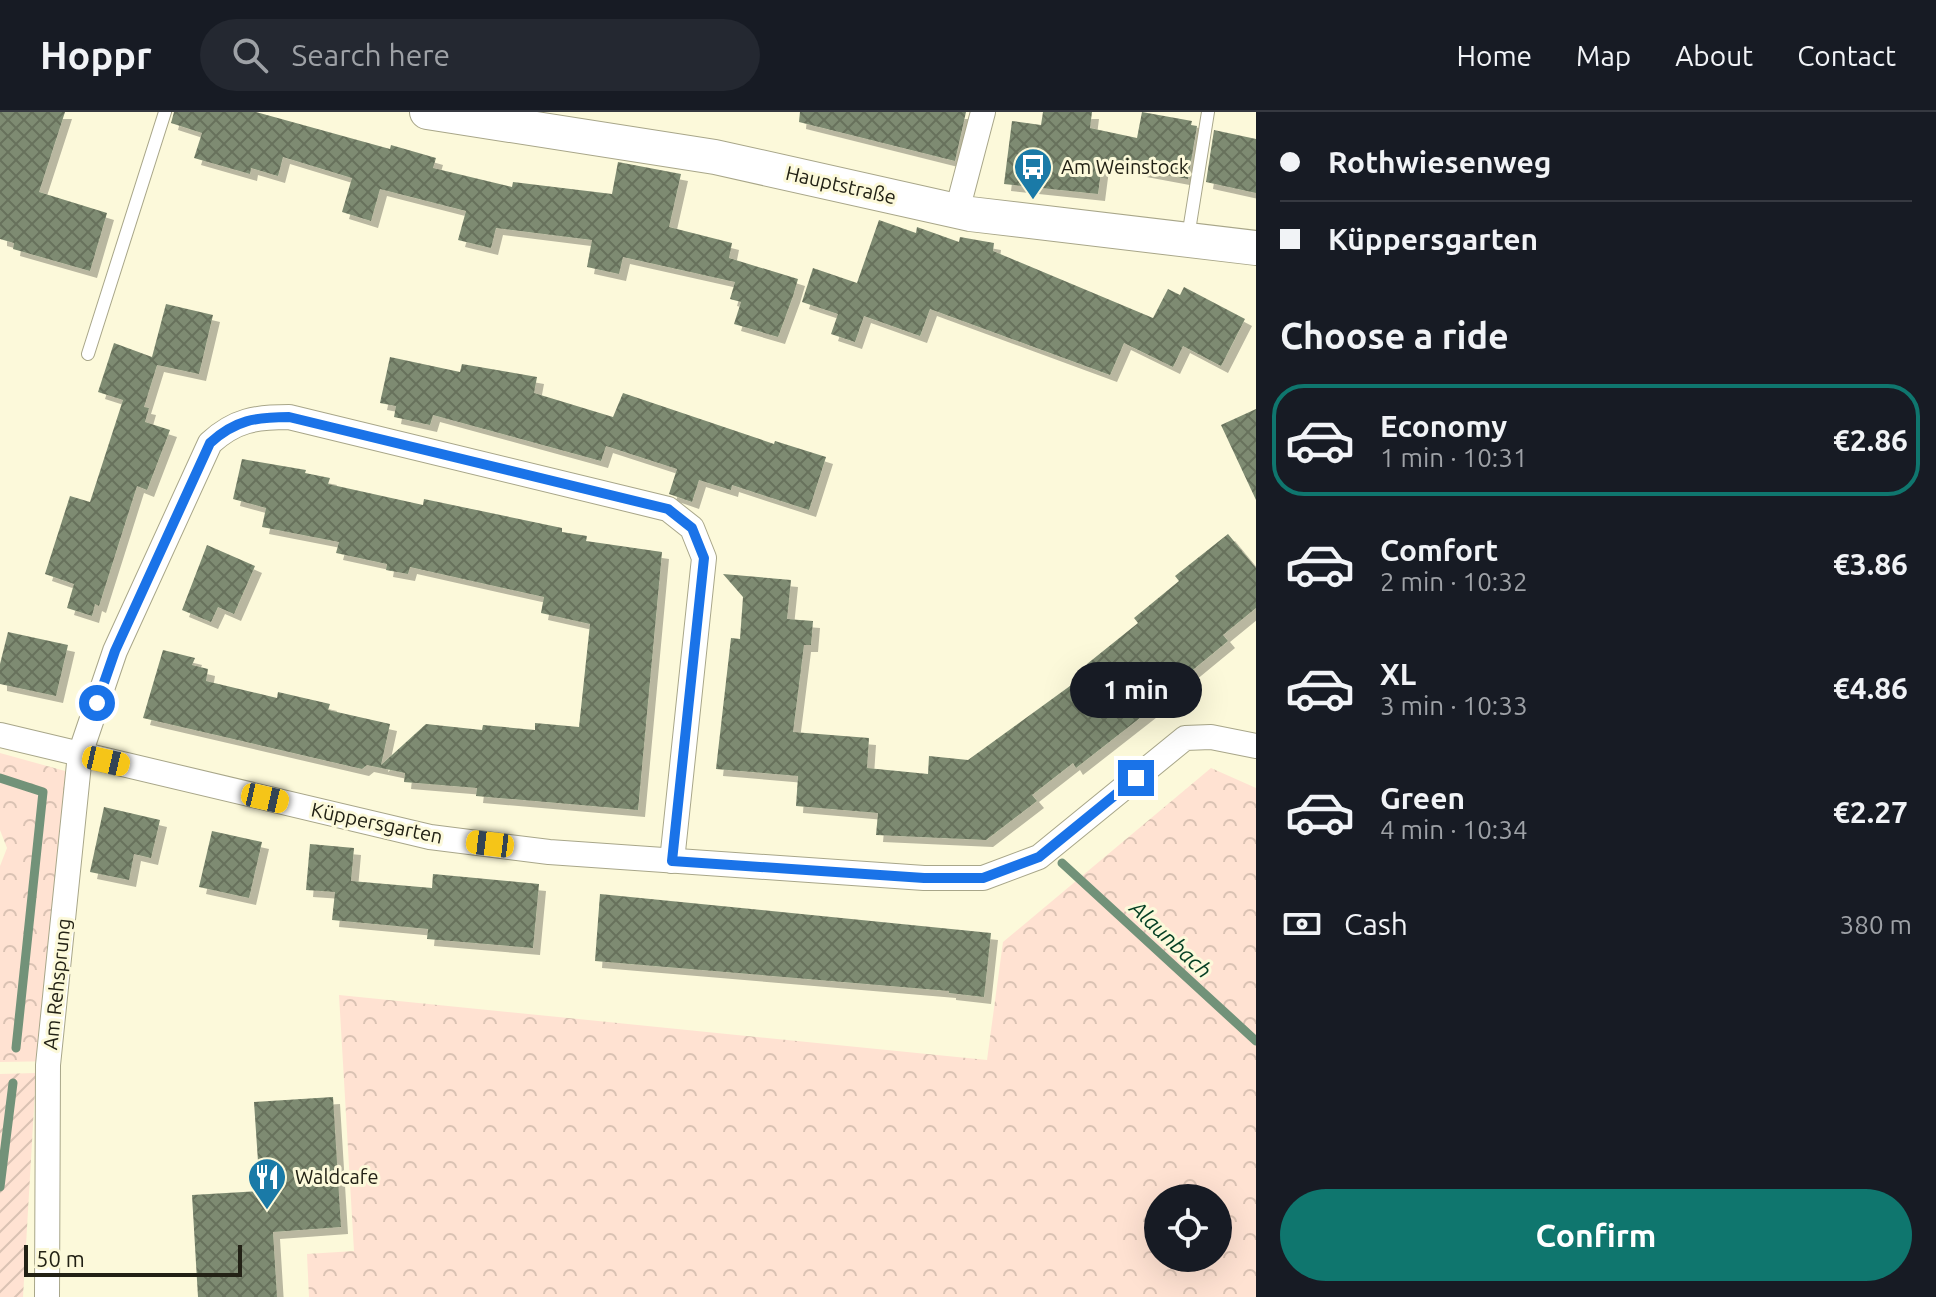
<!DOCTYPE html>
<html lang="en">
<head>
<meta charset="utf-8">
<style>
  :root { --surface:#171b24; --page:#242831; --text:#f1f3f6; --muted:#9ea1a6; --line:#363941; --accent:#0f766e }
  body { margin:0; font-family:Ubuntu,sans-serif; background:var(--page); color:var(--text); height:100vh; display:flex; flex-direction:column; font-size:30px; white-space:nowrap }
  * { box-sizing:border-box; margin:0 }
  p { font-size:26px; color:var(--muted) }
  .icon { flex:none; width:44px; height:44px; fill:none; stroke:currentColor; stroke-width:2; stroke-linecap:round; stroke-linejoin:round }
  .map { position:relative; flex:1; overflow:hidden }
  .panel { display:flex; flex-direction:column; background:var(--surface); width:680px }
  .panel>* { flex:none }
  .banner { display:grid; align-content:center; height:176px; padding:0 24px; background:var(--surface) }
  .buttons { position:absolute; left:1144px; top:1072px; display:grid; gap:16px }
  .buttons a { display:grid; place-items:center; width:88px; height:88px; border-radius:50%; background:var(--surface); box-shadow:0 8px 32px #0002; font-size:40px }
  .scale { position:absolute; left:24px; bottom:20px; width:218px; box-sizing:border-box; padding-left:8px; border:4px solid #222115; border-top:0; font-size:22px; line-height:28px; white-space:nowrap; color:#222115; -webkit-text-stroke:6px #fcf9da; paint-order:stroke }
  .end { position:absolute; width:36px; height:36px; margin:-18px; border:10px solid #1a73e8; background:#fff; box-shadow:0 0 0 4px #fff }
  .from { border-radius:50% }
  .bubble { position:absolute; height:56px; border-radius:28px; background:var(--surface); box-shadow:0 8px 32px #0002; font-size:26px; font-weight:700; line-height:56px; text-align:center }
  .car { position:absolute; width:24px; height:48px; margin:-24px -12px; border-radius:10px; box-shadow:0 0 6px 2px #0007; background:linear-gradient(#f5c518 24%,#345 0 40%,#f5c518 0 76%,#345 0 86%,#f5c518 0) }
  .banner b { display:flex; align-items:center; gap:28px; height:76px; font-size:30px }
  .banner b+b { border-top:2px solid var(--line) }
  .banner i { width:20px; height:20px; background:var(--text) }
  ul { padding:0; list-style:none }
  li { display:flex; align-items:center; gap:24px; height:112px; margin:0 16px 12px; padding:0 8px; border:4px solid transparent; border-radius:32px }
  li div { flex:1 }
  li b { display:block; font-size:30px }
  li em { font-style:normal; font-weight:700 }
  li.on { border-color:var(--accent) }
  li>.icon { width:72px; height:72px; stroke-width:1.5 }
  h2 { padding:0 24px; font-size:36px; line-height:96px }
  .pay { display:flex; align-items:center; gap:20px; height:88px; padding:0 24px; font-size:30px }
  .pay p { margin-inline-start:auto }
  .action { display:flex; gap:16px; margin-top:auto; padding:16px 24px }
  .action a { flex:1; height:92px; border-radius:48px; background:var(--accent); color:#fff; font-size:32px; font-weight:700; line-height:92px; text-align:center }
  header { display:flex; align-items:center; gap:48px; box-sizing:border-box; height:112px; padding:0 40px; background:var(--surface); border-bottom:2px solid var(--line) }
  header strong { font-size:38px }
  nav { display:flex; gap:44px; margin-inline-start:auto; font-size:28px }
  .search { width:560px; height:72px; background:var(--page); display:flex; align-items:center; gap:20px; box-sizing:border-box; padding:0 28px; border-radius:44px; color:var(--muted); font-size:30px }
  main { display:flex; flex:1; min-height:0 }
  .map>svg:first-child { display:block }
</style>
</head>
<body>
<header>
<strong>Hoppr</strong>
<div class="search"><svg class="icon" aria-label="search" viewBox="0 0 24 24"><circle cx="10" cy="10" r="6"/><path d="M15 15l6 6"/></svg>Search here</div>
<nav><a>Home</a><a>Map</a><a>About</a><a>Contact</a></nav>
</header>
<main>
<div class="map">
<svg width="1256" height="1185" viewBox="0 0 1256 1185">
  <defs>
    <pattern id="forest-crowns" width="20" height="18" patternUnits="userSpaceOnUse" patternTransform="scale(2)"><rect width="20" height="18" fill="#ffe2d2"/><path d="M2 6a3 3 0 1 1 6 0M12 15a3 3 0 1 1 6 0" fill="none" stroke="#dac2b3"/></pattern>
    <pattern id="garden-furrows" width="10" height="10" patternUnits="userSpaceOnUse" patternTransform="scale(2)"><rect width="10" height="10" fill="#ffe2d2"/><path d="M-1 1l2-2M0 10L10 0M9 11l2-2" fill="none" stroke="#dac2b3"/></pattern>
    <pattern id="building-cross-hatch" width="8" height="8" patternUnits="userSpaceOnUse" patternTransform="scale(2)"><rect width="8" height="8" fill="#7e8b72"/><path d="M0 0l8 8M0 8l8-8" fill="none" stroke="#67715c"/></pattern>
    <filter id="shadow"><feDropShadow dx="7" dy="7" stdDeviation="0" flood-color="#0004"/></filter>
  </defs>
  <rect width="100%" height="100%" fill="#fcf9da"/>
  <g fill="url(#forest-crowns)" fill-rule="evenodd">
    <path d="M0 641 65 659 60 949 0 950V754L7 736 0 718Z"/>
    <path d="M1211 656 1256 676V1185H309L307 1142 354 1139 339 883 987 948 1003 830ZM1218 1086V1146H1158V1086Z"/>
  </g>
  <path fill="url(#garden-furrows)" d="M36 961 23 1185H0V962Z"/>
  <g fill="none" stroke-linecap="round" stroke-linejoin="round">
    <g stroke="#729279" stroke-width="9">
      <path d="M0 666 43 680 16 936"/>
      <path d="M1062 751 1256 929"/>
      <path d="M0 1075 13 971"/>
    </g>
  </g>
  <g fill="url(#building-cross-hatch)" filter="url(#shadow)">
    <path d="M0 0H65L39 80 107 101 90 159 13 137 14 131 0 127Z"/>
    <path d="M174 0H256L390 37 391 33 436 46 433 56 512 75 513 70 612 82 618 50 681 62 669 115 732 131 729 146 798 167 793 184 778 225 734 212 741 190 730 187 735 170 623 145 619 162 587 155 592 128 496 116 491 136 458 128 466 99 380 77 371 109 342 100 352 66 283 45 278 64 251 56 250 62 194 46 202 21 171 11Z"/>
    <path d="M800 0H966L955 49 799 10Z"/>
    <path d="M1043 0H1092L1090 16 1137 26 1142 0 1192 9 1191 13 1197 14 1188 67 1102 51 1098 82 1004 72 1012 9 1041 13Z"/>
    <path d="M1214 18 1256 27V81L1206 70Z"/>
    <path d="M879 108 916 121 917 115 959 130 960 125 994 131 993 139 1153 206 1168 177 1180 183 1184 175 1245 207 1221 254 1183 234 1173 255 1124 231 1110 263 930 197 920 224 864 204 855 230 831 222 838 202 802 190 813 156 857 171Z"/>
    <path d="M166 192 213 203 199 262 157 253 144 295 149 296 145 310 170 318 147 378 137 374 99 494 95 492 92 504 67 496 74 472 45 462 70 384 90 390 123 288 98 280 114 231 152 245Z"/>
    <path d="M390 245 460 260 462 252 537 265 534 281 613 305 623 281 774 332 775 329 826 345 809 398 732 373 731 378 699 368 692 390 669 382 677 357 606 334 601 349 433 303 430 313 394 305 396 294 380 291Z"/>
    <path d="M1256 297V388L1221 313Z"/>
    <path d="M242 347 306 358 305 361 330 366 328 372 423 393 424 387 562 416V420L587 424 586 429 662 440 638 698 476 684 477 676 404 670 405 661 367 653 362 657 143 606 163 538 195 546 192 553 208 557 206 569 277 586 278 580 330 592 328 598 390 612 381 653 426 612 482 618 483 613 535 618V611L579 615 590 512 541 501 544 485 410 455 408 462 386 458 387 452 336 441 339 430 262 415 266 396 233 387Z"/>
    <path d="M1228 422 1256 456V496L1223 523 1228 529 1183 566 1186 570 1076 656 1073 651 1032 683 1037 689 986 728 876 723 878 701 796 694 798 664 716 657 731 526 740 527 743 485 723 462 791 468 787 507 813 509 811 533H804L793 620 869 626 867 656 928 662 929 644 968 648 1092 558 1087 552 1138 511 1134 506 1179 469 1175 464Z"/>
    <path d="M207 433 255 454 234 502 218 495 211 510 182 498Z"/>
    <path d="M8 520 68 533 56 584 0 572V552Z"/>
    <path d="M104 695 160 708 151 746 134 742 129 768 90 760Z"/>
    <path d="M212 719 262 730 249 786 199 775Z"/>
    <path d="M310 732 354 736 351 769 432 776 433 762 539 772 533 836 427 827 428 817 332 808 335 780 306 778Z"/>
    <path d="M600 782 991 821 984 885 949 881V879L595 849Z"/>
    <path d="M333 985 341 1115 273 1120 277 1185H198L192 1083 260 1079 254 990Z"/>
  </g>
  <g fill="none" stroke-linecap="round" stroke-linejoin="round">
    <g stroke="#a8a689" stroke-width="14">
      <g id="lane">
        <path d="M1188 125 1208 0"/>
        <path d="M88 242 165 0"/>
      </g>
    </g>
    <g stroke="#a8a689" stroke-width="26">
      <g id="street">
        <path d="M957 99 983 0"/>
        <path d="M0 623 430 725 549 740 924 766H983L1039 745 1185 626 1211 625 1256 634"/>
        <path d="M47 1185 48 953 80 642 115 539 210 331C235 308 256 305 289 305L668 397 692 416 704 446 672 749"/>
      </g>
    </g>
    <g stroke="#a8a689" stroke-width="36">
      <path id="secondary" d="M427 0 715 45 970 102 1256 136"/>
    </g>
    <use href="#lane" stroke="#fff" stroke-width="12"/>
    <use href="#street" stroke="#fff" stroke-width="24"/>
    <use href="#secondary" stroke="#fff" stroke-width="34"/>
  </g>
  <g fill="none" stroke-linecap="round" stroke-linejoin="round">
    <path stroke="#1a73e8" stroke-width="10" d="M97 591 115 539 210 331C235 308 256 305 289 305L668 397 692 416 704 446 672 749 924 766H983L1039 745 1136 666"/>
  </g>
  <defs>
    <g id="bus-pin" transform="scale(2)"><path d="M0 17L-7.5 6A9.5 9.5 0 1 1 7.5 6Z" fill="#1a7aa7" stroke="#fcf9da"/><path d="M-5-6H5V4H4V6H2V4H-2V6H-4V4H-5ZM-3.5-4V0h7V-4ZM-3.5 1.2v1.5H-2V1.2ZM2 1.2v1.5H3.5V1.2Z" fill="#fff"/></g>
    <g id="restaurant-pin" transform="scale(2)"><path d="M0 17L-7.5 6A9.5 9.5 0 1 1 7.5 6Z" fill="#1a7aa7" stroke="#fcf9da"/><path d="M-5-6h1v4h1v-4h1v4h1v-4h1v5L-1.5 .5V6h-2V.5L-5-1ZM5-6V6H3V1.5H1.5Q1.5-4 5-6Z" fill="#fff"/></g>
  </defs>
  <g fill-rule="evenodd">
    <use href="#bus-pin" x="1033" y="55"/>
    <use href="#restaurant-pin" x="267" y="1065"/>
  </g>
  <g text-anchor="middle" stroke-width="6" stroke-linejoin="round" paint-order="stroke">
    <g font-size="20" fill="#222115" stroke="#fcf9da" text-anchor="start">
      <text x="1061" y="62">Am Weinstock</text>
      <text x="295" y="1072">Waldcafe</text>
    </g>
    <g font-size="20" fill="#222115" stroke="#fcf9da">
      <text transform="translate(841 73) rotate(13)" y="7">Hauptstraße</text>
      <text transform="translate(377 711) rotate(12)" y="7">Küppersgarten</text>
      <text transform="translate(57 872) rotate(-84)" y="7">Am Rehsprung</text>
    </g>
    <g font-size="22" font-style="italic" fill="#043f23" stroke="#fcf9da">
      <text transform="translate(1171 827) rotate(43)" y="8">Alaunbach</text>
    </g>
  </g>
</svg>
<div class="buttons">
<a><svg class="icon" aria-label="locate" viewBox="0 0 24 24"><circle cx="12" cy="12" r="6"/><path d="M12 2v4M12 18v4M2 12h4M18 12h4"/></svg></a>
</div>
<div class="scale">50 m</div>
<i class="end from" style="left:97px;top:591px"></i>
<i class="end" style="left:1136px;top:666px"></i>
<div class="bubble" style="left:1070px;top:550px;width:132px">1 min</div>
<i class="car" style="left:106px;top:649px;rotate:103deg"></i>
<i class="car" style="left:265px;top:686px;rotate:103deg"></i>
<i class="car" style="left:490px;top:732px;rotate:277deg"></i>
</div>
<section class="panel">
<div class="banner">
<b><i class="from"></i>Rothwiesenweg</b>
<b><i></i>Küppersgarten</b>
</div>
<h2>Choose a ride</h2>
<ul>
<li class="on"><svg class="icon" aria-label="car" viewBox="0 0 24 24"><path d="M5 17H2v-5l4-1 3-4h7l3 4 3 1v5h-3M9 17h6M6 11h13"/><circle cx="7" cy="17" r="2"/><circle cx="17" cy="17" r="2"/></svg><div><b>Economy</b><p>1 min · 10:31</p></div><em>€2.86</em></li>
<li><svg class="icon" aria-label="car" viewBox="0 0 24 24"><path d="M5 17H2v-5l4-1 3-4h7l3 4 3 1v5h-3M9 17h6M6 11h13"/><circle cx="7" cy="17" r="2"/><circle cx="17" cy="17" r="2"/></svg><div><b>Comfort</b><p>2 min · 10:32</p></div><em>€3.86</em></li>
<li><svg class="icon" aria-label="car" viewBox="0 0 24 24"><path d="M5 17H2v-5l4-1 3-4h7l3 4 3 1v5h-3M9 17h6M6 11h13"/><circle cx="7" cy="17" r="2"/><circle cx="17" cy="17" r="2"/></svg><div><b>XL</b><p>3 min · 10:33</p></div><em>€4.86</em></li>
<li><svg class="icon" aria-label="car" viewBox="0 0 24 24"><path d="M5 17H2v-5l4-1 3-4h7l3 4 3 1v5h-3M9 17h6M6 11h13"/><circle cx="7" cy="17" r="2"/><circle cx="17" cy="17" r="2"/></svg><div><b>Green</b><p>4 min · 10:34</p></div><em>€2.27</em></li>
</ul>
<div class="pay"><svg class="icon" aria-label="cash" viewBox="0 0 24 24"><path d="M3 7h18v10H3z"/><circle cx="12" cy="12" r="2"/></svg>Cash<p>380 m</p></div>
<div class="action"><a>Confirm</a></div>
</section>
</main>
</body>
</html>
